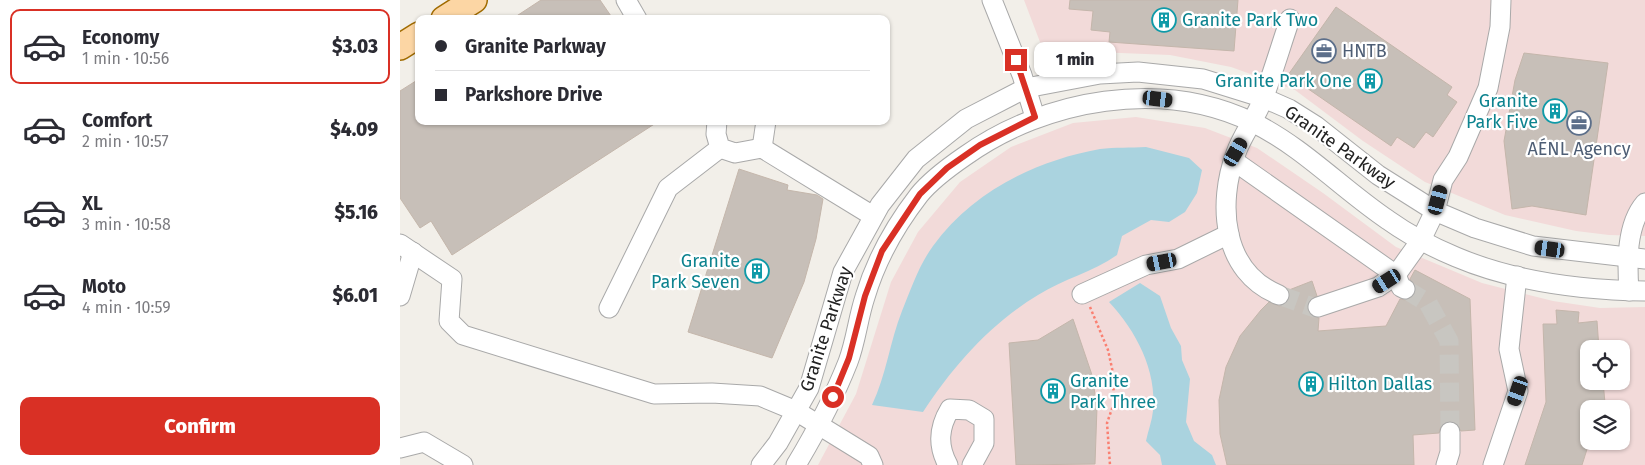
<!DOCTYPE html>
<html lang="en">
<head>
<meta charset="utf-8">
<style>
  :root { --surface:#fff; --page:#f7f7f7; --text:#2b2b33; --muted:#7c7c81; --line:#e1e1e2; --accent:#d93025 }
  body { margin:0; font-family:"Fira Sans",sans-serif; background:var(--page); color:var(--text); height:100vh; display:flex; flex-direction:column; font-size:19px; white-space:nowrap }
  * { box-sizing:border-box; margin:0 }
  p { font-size:16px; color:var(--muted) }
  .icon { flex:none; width:28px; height:28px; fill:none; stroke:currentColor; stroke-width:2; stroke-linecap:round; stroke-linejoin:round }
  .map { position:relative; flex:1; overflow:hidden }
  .details { display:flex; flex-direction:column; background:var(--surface); width:400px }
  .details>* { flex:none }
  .guide { position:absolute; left:15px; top:15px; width:475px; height:110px; border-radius:10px; box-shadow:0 1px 4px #0004; display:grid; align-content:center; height:110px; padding:0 20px; background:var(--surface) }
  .buttons { position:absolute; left:1180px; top:340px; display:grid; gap:10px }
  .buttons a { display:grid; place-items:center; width:50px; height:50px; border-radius:10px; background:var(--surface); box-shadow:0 1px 4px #0004; font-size:25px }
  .end { position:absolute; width:22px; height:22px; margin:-11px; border:6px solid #d93025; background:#fff; box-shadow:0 0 0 2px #fff }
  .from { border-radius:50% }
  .bubble { position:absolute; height:35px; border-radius:10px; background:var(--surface); box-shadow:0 1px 4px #0004; font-size:16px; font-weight:800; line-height:35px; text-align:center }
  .car { position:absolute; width:15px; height:30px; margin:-15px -8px; border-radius:6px; box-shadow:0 0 4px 1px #0007; background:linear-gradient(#222 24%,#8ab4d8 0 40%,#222 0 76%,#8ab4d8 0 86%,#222 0) }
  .guide b { display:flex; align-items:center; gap:18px; height:48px; font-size:19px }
  .guide b+b { border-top:1px solid var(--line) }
  .guide i { width:12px; height:12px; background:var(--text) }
  ul { padding:9px 0 0; list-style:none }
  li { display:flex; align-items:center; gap:15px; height:75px; margin:0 10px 8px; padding:0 10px; border:2px solid transparent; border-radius:10px }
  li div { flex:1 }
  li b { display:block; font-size:19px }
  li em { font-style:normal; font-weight:800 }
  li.current { border-color:var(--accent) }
  li>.icon { width:45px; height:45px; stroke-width:1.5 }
  .cta { display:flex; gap:10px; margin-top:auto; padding:10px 20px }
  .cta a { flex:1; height:58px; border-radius:10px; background:var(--accent); color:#fff; font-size:20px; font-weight:800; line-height:58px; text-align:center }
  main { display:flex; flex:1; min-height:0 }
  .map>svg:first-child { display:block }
</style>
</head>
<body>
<main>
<section class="details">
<ul>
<li class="current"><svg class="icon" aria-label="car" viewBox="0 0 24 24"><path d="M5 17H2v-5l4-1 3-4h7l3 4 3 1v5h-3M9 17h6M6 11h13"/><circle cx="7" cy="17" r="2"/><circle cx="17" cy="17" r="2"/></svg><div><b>Economy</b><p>1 min · 10:56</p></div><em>$3.03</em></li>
<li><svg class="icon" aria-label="car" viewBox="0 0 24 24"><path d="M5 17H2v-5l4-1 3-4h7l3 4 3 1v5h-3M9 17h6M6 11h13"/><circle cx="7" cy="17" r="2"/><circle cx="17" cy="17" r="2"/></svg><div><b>Comfort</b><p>2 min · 10:57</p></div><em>$4.09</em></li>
<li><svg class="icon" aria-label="car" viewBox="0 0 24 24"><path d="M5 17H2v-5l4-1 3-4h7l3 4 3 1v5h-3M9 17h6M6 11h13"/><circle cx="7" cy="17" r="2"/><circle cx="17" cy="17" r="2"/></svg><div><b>XL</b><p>3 min · 10:58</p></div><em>$5.16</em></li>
<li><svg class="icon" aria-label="car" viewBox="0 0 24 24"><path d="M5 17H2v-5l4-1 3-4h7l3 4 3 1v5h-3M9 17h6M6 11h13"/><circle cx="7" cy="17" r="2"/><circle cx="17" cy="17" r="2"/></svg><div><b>Moto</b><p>4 min · 10:59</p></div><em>$6.01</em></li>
</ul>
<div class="cta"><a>Confirm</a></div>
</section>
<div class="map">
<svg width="1245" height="465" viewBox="0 0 1245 465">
  <rect width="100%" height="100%" fill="#f2efe9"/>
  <g fill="#f2dad9" fill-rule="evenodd">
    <path d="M624 0H1245V236L1209 235 1176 231 1105 215 1025 182 963 141 895 90 831 67 770 55 696 52 648 63Z"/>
    <path d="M736 117 805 128 857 148 923 193 996 247 1082 283 1153 301 1200 308 1245 307V465H418L456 394 491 282 518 232 560 182 611 147 673 123ZM1189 349H1221V381H1189ZM1189 409H1221V441H1189Z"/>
  </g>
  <g fill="#aad3df">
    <path d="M746 147 789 158 802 170 797 193 785 212 769 222 751 220 722 236 717 255C693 272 663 279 638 295 591 323 553 366 523 412L472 405C486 376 490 341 502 311 511 289 519 265 533 246 573 191 635 161 700 149 715 147 731 148 746 147Z"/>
    <path d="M740 283 760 296 771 328 781 346 782 360 790 379 786 422 794 441 812 455 816 465H762L760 455 746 441C748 431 752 421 753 411 757 370 736 331 709 302Z"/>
  </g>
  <g fill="#c7bfb8" stroke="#c4b6ab">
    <path d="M141 0H200L213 19H112Z"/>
    <path d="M670 0H838L834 51 709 42 710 32 691 30 693 11 669 9Z"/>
    <path d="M936 7 1052 87 1047 95 1057 102 1033 137 1026 132 1014 148 997 137 991 146 888 75Z"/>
    <path d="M1124 53 1208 63 1186 215 1132 206 1112 209 1104 141 1115 80Z"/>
    <path d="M19 79V121H259L52 255 31 221 20 228 0 198V91Z"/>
    <path d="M339 169 388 185 387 190 417 195 423 199 416 239 404 282 372 358 288 332Z"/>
    <path d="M1015 270 1070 299 1075 430 1061 431 1056 423 1050 421 1041 426 1039 433 1013 435 1014 465H827L820 434 819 400 826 367 840 336 861 310 869 302 879 306 884 305 889 300V290L912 281 917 296 909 300 907 310 911 316 919 318 918 331 986 326 1000 299 1006 300 1015 294 1016 288 1010 279Z"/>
    <path d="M1156 310 1179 312 1178 323 1197 321 1199 349H1189V381H1203L1205 403 1203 409H1189V443L1182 465H1125L1146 402 1143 324H1157Z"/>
    <path d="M673 319 692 375 697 407 695 464 616 465 609 343 638 340Z"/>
  </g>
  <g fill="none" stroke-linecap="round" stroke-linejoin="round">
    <g stroke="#c8c6c1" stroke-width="19" stroke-dasharray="19 9" stroke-linecap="butt">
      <path d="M1005 289 1028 303 1049 341 1050 432"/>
      <path d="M879 295 915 308 918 307"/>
    </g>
    <g stroke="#a9a9a9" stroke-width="21">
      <g id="minor">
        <path d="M226 0 237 19"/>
        <path d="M592 0 622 75 635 117"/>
        <path d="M317 121 316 134 320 148 335 153 362 148 473 216"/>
        <path d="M362 148 366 121"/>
        <path d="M834 161 996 275 1001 287 1005 289"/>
        <path d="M0 244 52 279 49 321 63 335 254 394 312 393 360 396 396 411 469 456 473 465"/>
        <path d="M1229 291C1227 263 1226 225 1245 203"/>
        <path d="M682 294 746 265 778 259 829 234"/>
        <path d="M879 295C822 272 817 204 836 153 842 135 856 118 863 99 873 73 881 45 890 19"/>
        <path d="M0 296 13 252"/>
        <path d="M918 307 978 287 996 275 1021 240 1035 211 1043 180 1058 157 1088 88 1100 27 1101 0"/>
        <path d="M209 308 268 188 320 148"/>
        <path d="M0 448 24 442 63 465"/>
        <path d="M361 465 378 443 409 388 443 272 480 205 516 159 566 119 626 88 700 74 738 72 803 79 864 98 889 109 916 126 978 175 1035 211 1075 228 1133 246 1245 259"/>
        <path d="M396 465C417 430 433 400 448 362 456 341 458 318 465 297 476 260 495 226 519 195 531 180 549 167 565 156 645 99 762 78 854 123 904 148 942 189 988 220 1009 235 1032 247 1056 257 1115 282 1181 290 1245 291"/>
        <path d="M548 465C537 445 539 427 550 409L569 410 584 419V443L572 465"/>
        <path d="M1046 465 1050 452V432"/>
        <path d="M1093 465 1118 391 1109 349 1117 276"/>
      </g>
    </g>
    <g stroke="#a06b00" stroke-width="28">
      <g id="major">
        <path d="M44 19 74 0"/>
        <path d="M0 47 19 35"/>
      </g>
    </g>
    <path stroke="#fa8072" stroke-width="2.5" stroke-dasharray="2.5 2.5" stroke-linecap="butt" d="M690 307 708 350 713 373 714 403 707 423 710 465"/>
    <use href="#minor" stroke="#fff" stroke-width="19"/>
    <use href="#major" stroke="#fcd6a4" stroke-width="25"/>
  </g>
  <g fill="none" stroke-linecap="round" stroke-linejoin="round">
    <path stroke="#d93025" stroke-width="6" d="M433 397 449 358 465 296 482 251 520 194 547 168 580 145 635 117 616 60"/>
  </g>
  <defs>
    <g id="building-ring" transform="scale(1.25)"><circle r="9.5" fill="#fff" stroke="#0f9aa8" stroke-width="1.5"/><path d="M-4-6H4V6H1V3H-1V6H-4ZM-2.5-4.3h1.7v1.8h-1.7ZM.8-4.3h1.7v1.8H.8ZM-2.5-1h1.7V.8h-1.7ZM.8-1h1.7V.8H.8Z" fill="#0f9aa8"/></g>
    <g id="office-ring" transform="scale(1.25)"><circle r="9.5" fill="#fff" stroke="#5c6f8a" stroke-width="1.5"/><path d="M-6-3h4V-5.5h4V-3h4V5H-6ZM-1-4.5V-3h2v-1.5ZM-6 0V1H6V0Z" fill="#5c6f8a"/></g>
  </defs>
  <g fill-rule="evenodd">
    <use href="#building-ring" x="764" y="20"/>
    <use href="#office-ring" x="924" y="51"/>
    <use href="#building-ring" x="970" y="81"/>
    <use href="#building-ring" x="1155" y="111"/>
    <use href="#office-ring" x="1179" y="123"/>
    <use href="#building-ring" x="357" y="271"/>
    <use href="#building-ring" x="911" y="384"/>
    <use href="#building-ring" x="653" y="391"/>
  </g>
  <g text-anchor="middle" stroke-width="4.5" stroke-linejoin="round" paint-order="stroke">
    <g font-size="18" fill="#0d838f" stroke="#fff" text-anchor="start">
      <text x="782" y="26">Granite Park Two</text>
      <text x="952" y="87" text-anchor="end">Granite Park One</text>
      <text x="1138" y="107" text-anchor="end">Granite<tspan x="1138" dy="21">Park Five</tspan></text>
      <text x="340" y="267" text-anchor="end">Granite<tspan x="340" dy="21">Park Seven</tspan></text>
      <text x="670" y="387">Granite<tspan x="670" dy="21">Park Three</tspan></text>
      <text x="928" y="390">Hilton Dallas</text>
    </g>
    <g font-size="18" fill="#4e5e75" stroke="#fff" text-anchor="start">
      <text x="942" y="57">HNTB</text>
      <text x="1179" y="155" text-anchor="middle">AÉNL Agency</text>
    </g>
    <g font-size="18" fill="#222" stroke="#fff">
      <text transform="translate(940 147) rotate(35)" y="6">Granite Parkway</text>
      <text transform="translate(426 329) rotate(-72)" y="6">Granite Parkway</text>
    </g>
  </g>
</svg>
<div class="buttons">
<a><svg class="icon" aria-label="locate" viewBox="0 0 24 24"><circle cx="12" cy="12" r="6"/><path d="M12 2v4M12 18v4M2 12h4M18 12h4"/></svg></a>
<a><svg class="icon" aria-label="layers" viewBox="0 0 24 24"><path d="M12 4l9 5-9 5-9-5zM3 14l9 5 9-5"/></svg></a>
</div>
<i class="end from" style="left:433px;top:397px"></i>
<i class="end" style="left:616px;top:60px"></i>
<div class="bubble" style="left:634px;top:42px;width:82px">1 min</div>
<i class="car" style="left:758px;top:99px;rotate:97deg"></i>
<i class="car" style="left:836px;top:152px;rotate:30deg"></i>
<i class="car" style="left:1038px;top:200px;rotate:15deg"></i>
<i class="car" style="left:1150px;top:249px;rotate:278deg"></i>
<i class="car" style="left:762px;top:262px;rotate:259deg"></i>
<i class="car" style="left:987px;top:281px;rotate:238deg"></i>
<i class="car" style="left:1118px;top:391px;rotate:199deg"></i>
<div class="guide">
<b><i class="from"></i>Granite Parkway</b>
<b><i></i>Parkshore Drive</b>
</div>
</div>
</main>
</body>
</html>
